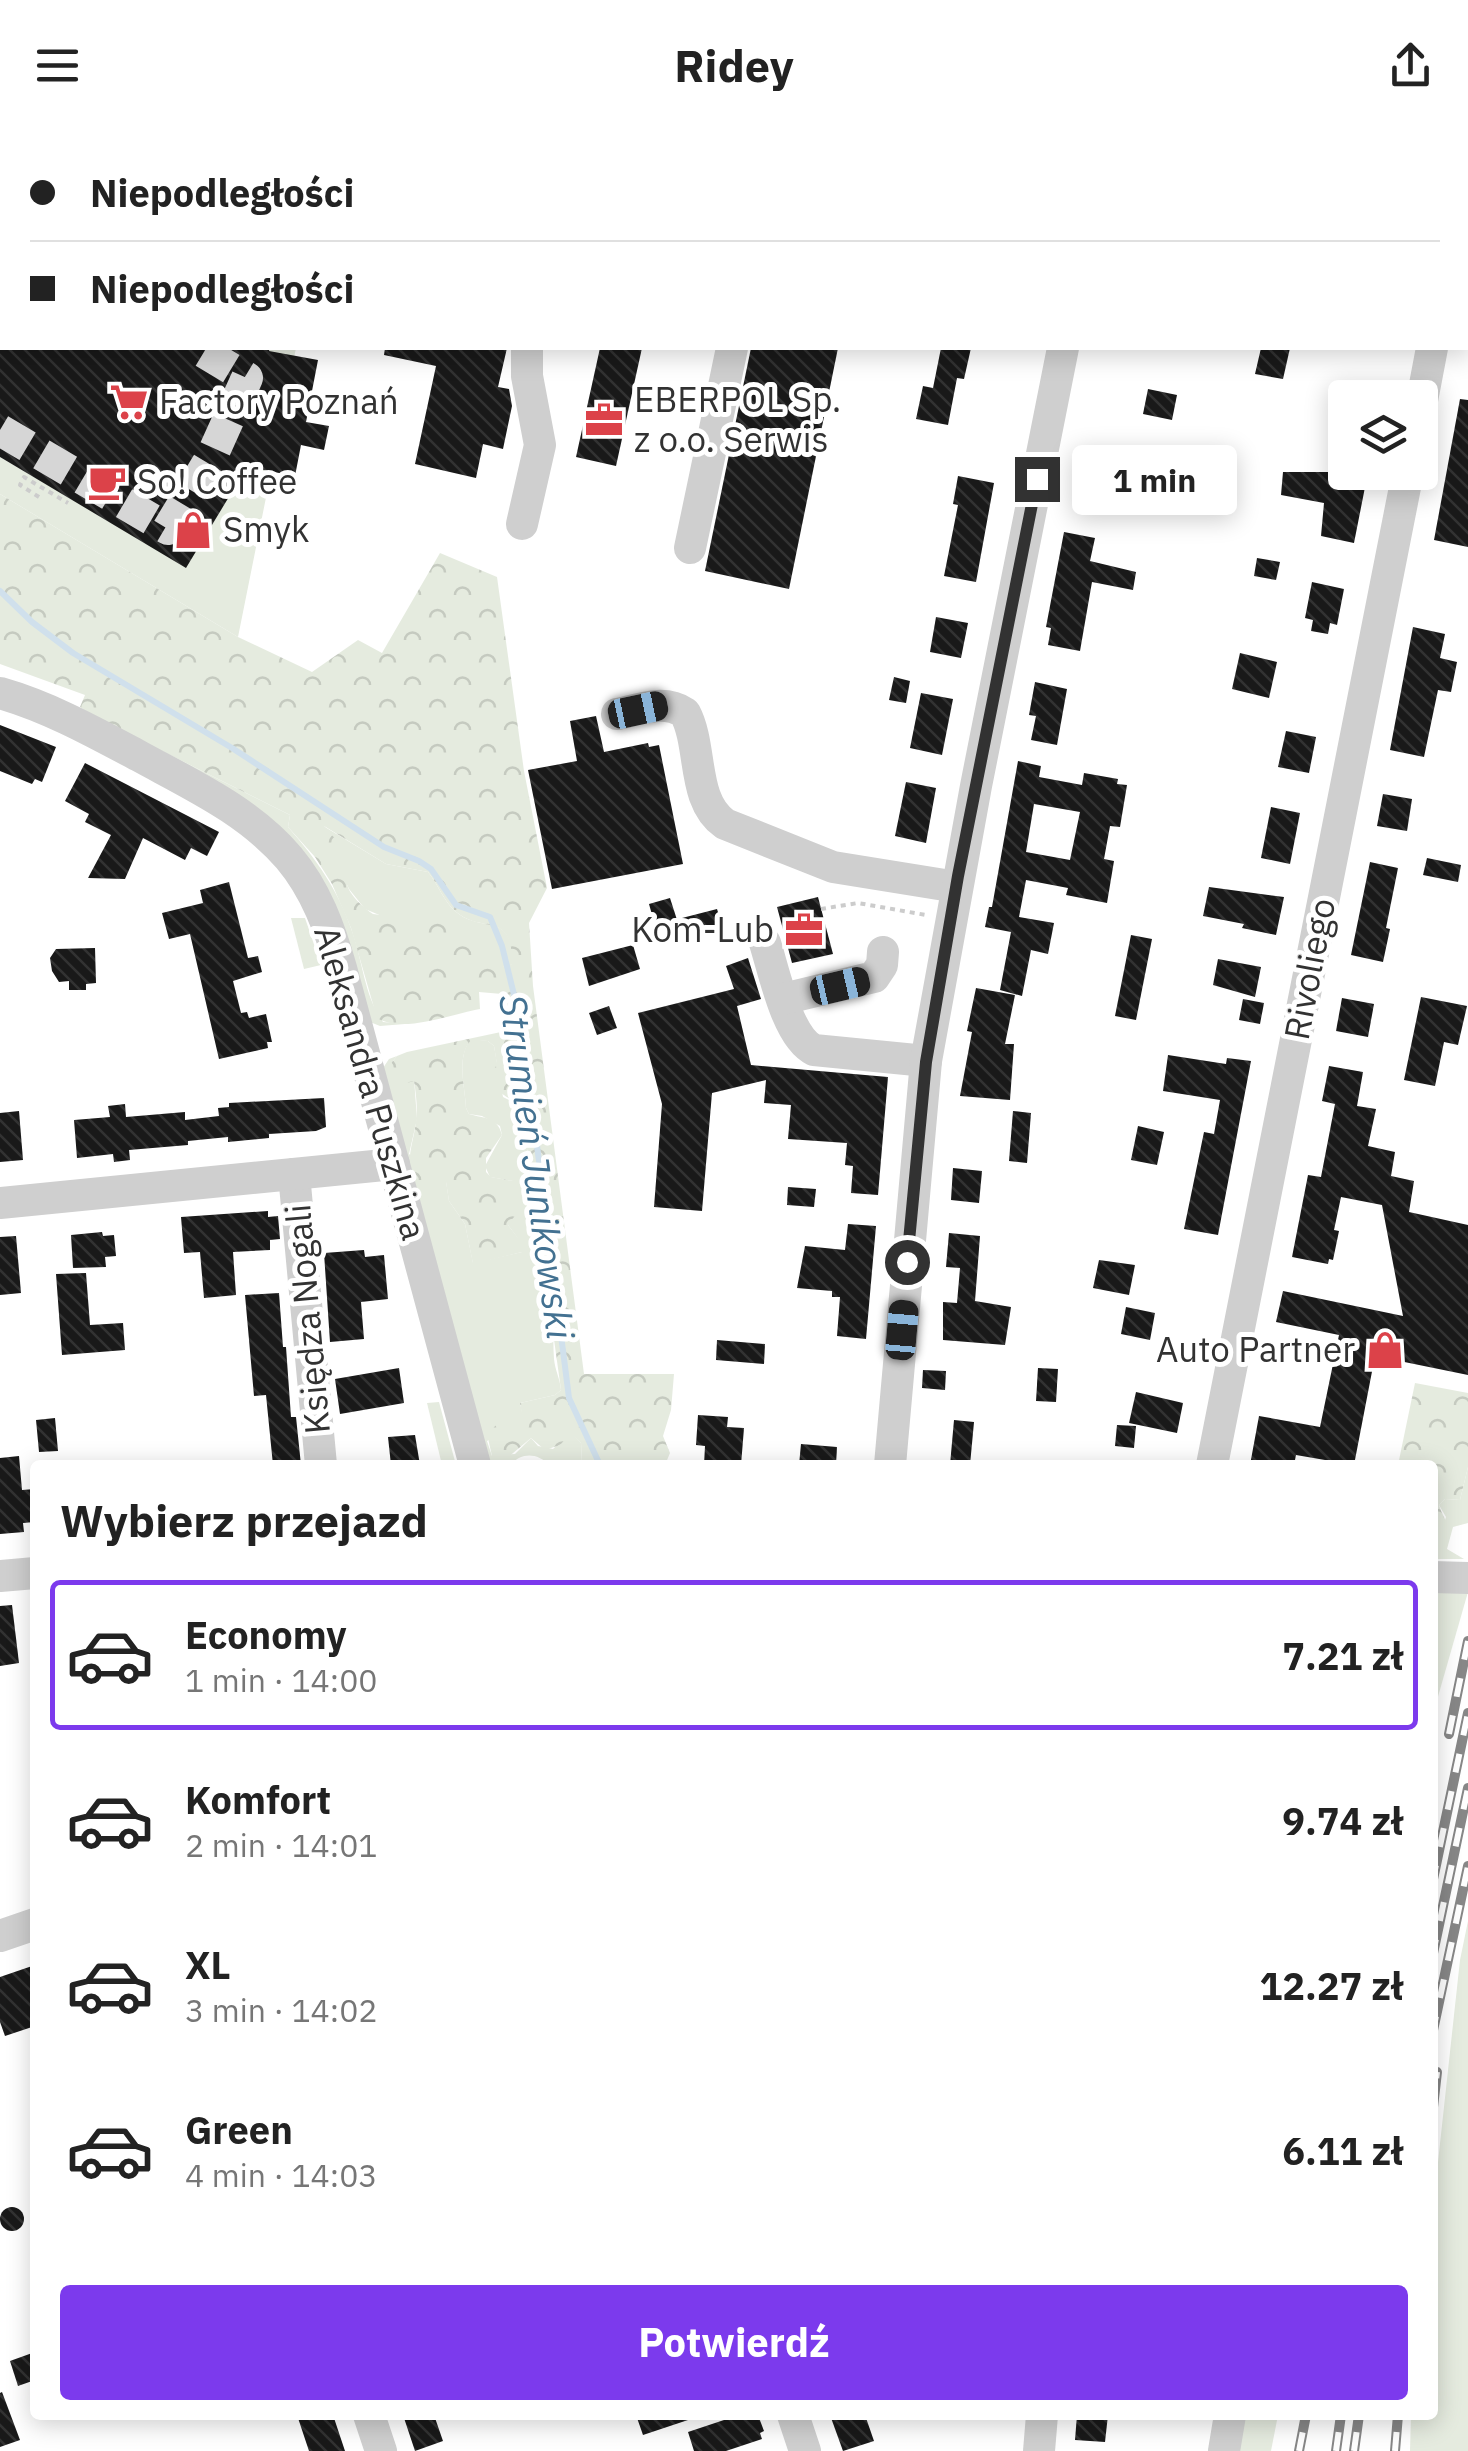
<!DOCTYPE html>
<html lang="pl">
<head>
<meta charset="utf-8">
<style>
  :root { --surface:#fff; --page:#f6f6f6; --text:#222; --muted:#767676; --line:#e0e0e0; --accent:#7c3aed }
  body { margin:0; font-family:"IBM Plex Sans",sans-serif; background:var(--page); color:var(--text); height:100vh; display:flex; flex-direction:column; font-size:38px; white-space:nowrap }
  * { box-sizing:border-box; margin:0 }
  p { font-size:32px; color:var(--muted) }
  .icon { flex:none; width:55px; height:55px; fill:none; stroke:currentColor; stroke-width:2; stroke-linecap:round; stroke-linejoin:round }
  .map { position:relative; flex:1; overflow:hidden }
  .side { position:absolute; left:30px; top:1330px; width:1408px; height:960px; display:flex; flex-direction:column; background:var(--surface); border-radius:10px; box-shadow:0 5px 25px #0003 }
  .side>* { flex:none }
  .banner { position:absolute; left:0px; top:0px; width:1470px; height:220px; box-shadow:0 5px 25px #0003; display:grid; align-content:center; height:220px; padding:0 30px; background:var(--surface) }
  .tools { position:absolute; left:1328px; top:250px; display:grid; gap:20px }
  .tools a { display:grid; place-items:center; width:110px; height:110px; border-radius:10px; background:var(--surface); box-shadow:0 5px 25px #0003; font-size:50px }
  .end { position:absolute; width:45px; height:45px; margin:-22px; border:12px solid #323232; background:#fff; box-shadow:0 0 0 5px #fff }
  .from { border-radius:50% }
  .bubble { position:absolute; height:70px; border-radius:10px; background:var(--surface); box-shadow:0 5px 25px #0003; font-size:32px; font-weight:700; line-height:70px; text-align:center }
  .car { position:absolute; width:30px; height:60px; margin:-30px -15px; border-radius:12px; box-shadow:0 0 8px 2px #0007; background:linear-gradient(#222 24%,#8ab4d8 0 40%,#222 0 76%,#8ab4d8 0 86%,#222 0) }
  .banner b { display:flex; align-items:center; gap:35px; height:95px; font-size:38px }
  .banner b+b { border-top:2px solid var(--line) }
  .banner i { width:25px; height:25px; background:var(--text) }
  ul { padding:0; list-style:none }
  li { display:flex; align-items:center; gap:30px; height:150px; margin:0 20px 15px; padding:0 10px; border:5px solid transparent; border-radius:10px }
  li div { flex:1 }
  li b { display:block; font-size:38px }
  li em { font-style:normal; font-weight:700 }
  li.current { border-color:var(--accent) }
  li>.icon { width:90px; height:90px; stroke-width:1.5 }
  h2 { padding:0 30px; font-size:45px; line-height:120px }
  .button { display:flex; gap:20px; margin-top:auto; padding:20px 30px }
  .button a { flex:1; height:115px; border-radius:10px; background:var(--accent); color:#fff; font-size:40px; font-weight:700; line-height:115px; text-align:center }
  header { display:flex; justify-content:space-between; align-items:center; height:130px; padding:0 30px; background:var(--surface); font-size:45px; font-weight:700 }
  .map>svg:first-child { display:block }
</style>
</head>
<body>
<header><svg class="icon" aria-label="menu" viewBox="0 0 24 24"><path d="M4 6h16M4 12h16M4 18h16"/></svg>Ridey<svg class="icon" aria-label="share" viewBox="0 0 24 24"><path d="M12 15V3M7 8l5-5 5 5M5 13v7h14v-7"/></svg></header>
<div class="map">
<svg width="1468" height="2321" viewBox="0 0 1468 2321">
  <defs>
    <pattern id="forest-crowns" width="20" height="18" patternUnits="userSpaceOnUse" patternTransform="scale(2.5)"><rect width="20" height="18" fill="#e5ebdf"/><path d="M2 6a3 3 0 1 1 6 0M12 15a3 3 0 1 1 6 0" fill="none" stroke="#c5cac0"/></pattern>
    <pattern id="building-back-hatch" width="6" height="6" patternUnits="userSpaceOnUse" patternTransform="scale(2.5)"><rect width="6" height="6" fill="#191919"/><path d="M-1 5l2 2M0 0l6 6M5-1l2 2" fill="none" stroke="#323232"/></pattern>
  </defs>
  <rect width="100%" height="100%" fill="#fff"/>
  <g fill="#e5ebdf">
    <path d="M270 218H296L238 507 0 364V327L186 437 245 340Z"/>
    <path d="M96 588 290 685 288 697C317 730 339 761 353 804 363 834 365 867 383 892L405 894 380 896 370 892 332 772Z"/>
    <path d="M320 694 386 734 428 742C438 754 443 770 455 781 482 805 513 779 513 834L504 837 365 779 349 759Z"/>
    <path d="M291 788H305L321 835 304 839Z"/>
    <path d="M471 909 488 911 494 916 503 967 521 976 524 985 534 1095 543 1111C530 1141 546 1166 552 1196 554 1207 553 1218 554 1229 555 1240 560 1249 561 1260L555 1265 520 1273 524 1291 487 1311 492 1326 515 1324 531 1308 538 1316 553 1319 571 1302 581 1313 582 1335H549C538 1323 521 1322 511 1335H488L383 938 389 929 397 926 392 932 414 949 417 989 409 1024 446 1051 449 1071 465 1094 473 1133 522 1122 517 1107 508 1095 513 1051 490 1047 485 1036 502 1005 500 996 482 986 469 984 466 978C465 956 456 927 471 909Z"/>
    <path d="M439 1272 456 1335H442L427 1273Z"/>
    <path d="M1468 1337V1393L1453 1397 1447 1419 1464 1429H1433L1446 1387 1439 1375 1445 1369 1460 1370Z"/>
    <path d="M1433 1460 1468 1462 1433 1584Z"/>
    <path d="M1468 1791V2321H1410L1411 2285H1432L1433 2078 1460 1830Z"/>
    <path d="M1237 2285H1278L1271 2321H1232Z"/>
  </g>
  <g fill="url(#forest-crowns)" fill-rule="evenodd">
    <path d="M0 364 238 507 312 542 358 510 382 523 440 423 497 447 524 641 547 758 529 793 533 856 584 1244H674L671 1280 663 1306 670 1323 665 1335H582L581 1313 571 1303 560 1315 545 1320 531 1308 506 1329 492 1326 487 1304C498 1291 507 1289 523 1291L520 1273 555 1265 561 1260 552 1195 535 1136 543 1111 534 1095 524 985 521 976C505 964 492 964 493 940L497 935 494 916 488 911 471 910C456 927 465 956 466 978L469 984C485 989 497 986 502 1005L486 1028V1042L491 1047 513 1051 521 1068 520 1079 508 1095 522 1113V1122L473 1134 465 1094 449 1071 446 1052 434 1059H426C399 1043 413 1017 416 992 418 979 416 964 414 951L399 955 389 946 392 932 397 926 407 922 501 902 502 864 479 862 480 879C451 884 403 904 377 888L351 798 332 754 315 727 288 697 290 685 96 588 80 577 85 565 0 534ZM324 696 386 734 428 742C438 754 443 770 455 781 481 805 513 779 512 834L504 837 494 823 484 819 476 798 373 784C364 778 348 764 347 753 346 745 349 738 347 729 342 715 332 705 324 696Z"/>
    <path d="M1415 1253 1468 1263V1337L1460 1370 1445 1369 1439 1375C1446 1398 1455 1391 1440 1420L1433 1423 1432 1335H1398Z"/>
  </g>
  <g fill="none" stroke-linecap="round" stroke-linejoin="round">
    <path stroke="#d0e0ec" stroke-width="6" d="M0 461 32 492 73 523 232 618 384 717 419 731 431 739 456 775 490 787 502 816 522 897 569 1268 600 1335"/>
  </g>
  <g fill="url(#building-back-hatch)" fill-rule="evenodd">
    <path d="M0 218H270L269 221 318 230 306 292 329 296 324 320 301 315 295 346 247 337 186 438 0 327Z"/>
    <path d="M385 218H507L498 257 509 259 512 276 503 319 483 314 476 348 415 334 436 236 384 225Z"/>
    <path d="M600 218H642L616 336 576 327Z"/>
    <path d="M751 218H838L789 459 705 441Z"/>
    <path d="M941 218H971L964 249 957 248 948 295 916 289 923 256 933 258Z"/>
    <path d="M1261 218H1290L1283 249 1255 244Z"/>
    <path d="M1148 259 1177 265 1172 290 1143 284Z"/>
    <path d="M1460 269 1468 270V417L1434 410Z"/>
    <path d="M1096 326 1127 332 1123 357 1118 356 1116 370 1103 371 1091 365Z"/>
    <path d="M1283 342H1368L1354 413 1321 406 1324 373 1281 365Z"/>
    <path d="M958 346 994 353 976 452 944 446 958 375 953 374Z"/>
    <path d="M1064 402 1095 408 1090 431 1136 442 1133 460 1092 452 1080 521 1048 515 1051 498 1046 497Z"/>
    <path d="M1257 428 1280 432 1276 450 1254 446Z"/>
    <path d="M1312 452 1344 459 1337 495 1330 493 1328 504 1311 501 1313 490 1305 488Z"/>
    <path d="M936 487 968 493 961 528 930 522Z"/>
    <path d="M1413 497 1445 504 1440 528 1457 532 1451 562 1438 560 1424 627 1390 620Z"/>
    <path d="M1240 523 1277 532 1269 568 1232 559Z"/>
    <path d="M894 547 910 551 906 573 889 570Z"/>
    <path d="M1035 552 1067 559 1057 615 1031 610 1036 586 1029 585Z"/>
    <path d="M921 563 953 569 942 625 910 618Z"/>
    <path d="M596 586 604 622 648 613 649 617 659 615 683 734 552 759 528 640 577 631 570 591Z"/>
    <path d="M0 595 56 617 42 652 35 649 32 654 0 641Z"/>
    <path d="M1286 601 1316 607 1309 643 1278 637Z"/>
    <path d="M1018 631 1041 636 1039 647 1082 655 1084 643 1118 649 1117 654 1127 655 1120 697 1110 696 1104 729 1114 731 1107 773 1066 765 1068 758 1026 750 1019 787 1054 793 1048 824 1031 820 1022 866 1000 860 1011 802 985 797 989 777H992ZM1034 674 1080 682 1070 730 1026 722Z"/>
    <path d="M85 633 219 702 207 726 191 718 185 730 143 708 125 749 88 748 111 705 85 692 89 684 65 671Z"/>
    <path d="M906 652 936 658 926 713 895 706Z"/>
    <path d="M1383 664 1412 669 1407 701 1377 696Z"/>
    <path d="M1271 677 1300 683 1290 734 1261 728Z"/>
    <path d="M1427 728 1461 735 1458 752 1423 745Z"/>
    <path d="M1370 732 1398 738 1386 798 1390 799 1383 832 1351 825Z"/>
    <path d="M229 752 248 828 258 826 262 842 233 851 241 883 247 882 249 888 266 884 272 912H267L268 918 219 929 190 804 169 809 162 783 203 773 200 760Z"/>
    <path d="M1209 757 1284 767 1276 805 1242 798 1244 794 1203 786Z"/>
    <path d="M818 767 833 824 792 833 777 777Z"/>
    <path d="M670 768 678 793 656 799 649 774Z"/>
    <path d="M717 779 723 798 683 809 682 788Z"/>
    <path d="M1131 805 1152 809 1136 890 1115 886Z"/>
    <path d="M633 815 640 839 589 856 582 828Z"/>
    <path d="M95 818 96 853 86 854V860H69V851L59 852 52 841 50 828 56 819Z"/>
    <path d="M748 828 761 869 737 876 751 935 888 947 878 1065 851 1063 853 1036 845 1035 847 1013 788 1009 791 975 764 973 766 950 712 963 702 1081 654 1077 662 974 638 883 734 859 726 836Z"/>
    <path d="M1218 829 1261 837 1255 867 1213 855Z"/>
    <path d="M976 858 1015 865 1005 914H1014L1010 970 960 966 972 902 967 901Z"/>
    <path d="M1421 867 1467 876 1458 915 1444 912 1435 956 1404 950Z"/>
    <path d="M1342 868 1374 874 1368 907 1336 901Z"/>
    <path d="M1243 869 1264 873 1260 894 1239 890Z"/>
    <path d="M609 876 617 898 597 905 589 883Z"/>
    <path d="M1168 925 1226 934 1227 928 1251 931 1218 1105 1184 1099 1204 1002 1214 1004 1220 970 1163 961Z"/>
    <path d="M1329 936 1363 942 1357 976 1376 979 1368 1016 1395 1022 1391 1046 1414 1051 1409 1082 1468 1095V1245L1375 1226 1354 1335 1296 1325 1294 1335H1250L1259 1286 1320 1297 1339 1205 1276 1192 1283 1161 1403 1186 1382 1075 1341 1067 1334 1100 1339 1101 1333 1130 1329 1129 1328 1134 1292 1127 1308 1045 1321 1047 1335 974 1322 971Z"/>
    <path d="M324 968 326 997 316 1001 269 1004V1008L228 1012V1007L188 1011V1015L129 1020 130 1030 114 1032 113 1024 77 1028 74 990 110 987 108 976 125 974 126 987 185 982V990L219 986 218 978 229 977V973Z"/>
    <path d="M19 981 23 1030 0 1032V983Z"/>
    <path d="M1013 981 1031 983 1027 1033 1009 1031Z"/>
    <path d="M1138 996 1164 1002 1157 1035 1131 1030Z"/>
    <path d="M953 1038 982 1041 979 1073 951 1070Z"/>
    <path d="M788 1057 816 1059 814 1077 787 1075Z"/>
    <path d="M268 1081V1087L278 1086 280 1109 270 1110V1120L233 1122 236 1165 204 1168 200 1122 184 1123 181 1087Z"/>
    <path d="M848 1094 876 1096 866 1209 837 1206 840 1167H832V1161L797 1158 805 1116 845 1120Z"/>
    <path d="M102 1102 103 1106 114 1105 116 1126 105 1127 106 1137 73 1138 71 1105Z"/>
    <path d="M949 1103 980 1106 975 1171 1011 1177 1005 1215 943 1210V1172L957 1173 960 1138 946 1137Z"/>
    <path d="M16 1106 21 1163 0 1165V1107Z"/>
    <path d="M364 1120 365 1127 384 1125 388 1169 361 1172 364 1209 330 1212 324 1123Z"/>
    <path d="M1099 1130 1135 1135 1129 1165 1093 1158Z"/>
    <path d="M86 1143 90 1195 123 1193 125 1220 62 1225 56 1144Z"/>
    <path d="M279 1163 283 1217H286L291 1287H296L301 1335H273L266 1265 254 1266 245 1165Z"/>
    <path d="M1126 1177 1155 1183 1150 1210 1121 1204Z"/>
    <path d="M717 1210 765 1214 764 1234 716 1230Z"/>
    <path d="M399 1238 404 1273 340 1284 335 1249Z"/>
    <path d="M1038 1238 1058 1239 1056 1272 1036 1271Z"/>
    <path d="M923 1240 946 1241 945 1260 922 1258Z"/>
    <path d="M1136 1262 1183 1273 1177 1303 1129 1293Z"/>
    <path d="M698 1285 728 1287 727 1297 744 1298 741 1335H704L705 1316 696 1315Z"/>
    <path d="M55 1288 58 1321 39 1322 36 1290Z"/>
    <path d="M954 1290 974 1292 970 1335H950Z"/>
    <path d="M1117 1295 1136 1296 1134 1318 1115 1316Z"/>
    <path d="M415 1305 420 1335H391L388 1307Z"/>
    <path d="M801 1314 837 1317 836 1335H799Z"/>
    <path d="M19 1326 22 1360 35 1359V1392L23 1393 24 1402 0 1404V1328Z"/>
    <path d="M12 1475 19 1533 0 1536V1476Z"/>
    <path d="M35 1835V1896L5 1906 0 1892V1847Z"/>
    <circle cx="12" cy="2089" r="12"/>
    <path d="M35 2222V2250L18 2256 10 2231Z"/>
    <path d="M2 2262 20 2310 0 2317V2263Z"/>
    <path d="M297 2285H333L345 2321H309Z"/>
    <path d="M403 2285H434L443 2311 415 2321Z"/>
    <path d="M636 2285H693L694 2288 643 2305Z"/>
    <path d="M739 2285H758L764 2301 760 2303 762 2309 726 2321H694L688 2302Z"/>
    <path d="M830 2285H865L874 2311 843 2321Z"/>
    <path d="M1077 2285H1108L1105 2312 1075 2310Z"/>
  </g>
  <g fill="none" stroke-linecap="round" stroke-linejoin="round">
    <path stroke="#d6d6d6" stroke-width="32" stroke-dasharray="32 16" stroke-linecap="butt" d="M0 300 168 399 212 326 247 248 197 218"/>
    <g stroke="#ccc" stroke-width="4" stroke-dasharray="5 5" stroke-linecap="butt">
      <path d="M39 367 20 355 24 347 68 373"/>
      <path d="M821 779 858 773 926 785"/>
    </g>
    <g stroke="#cfcfcf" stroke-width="32">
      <path d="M482 0 492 2"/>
      <path d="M150 2V0"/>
      <path d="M177 2 178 0"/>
      <path d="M333 2V0"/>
      <path d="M992 2 993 0"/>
      <path d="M1104 2 1105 0"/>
      <path d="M1468 40V37"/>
      <path d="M1420 281 1432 218"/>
      <path d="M522 394 540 315 527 246V218"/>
      <path d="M690 418 732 218"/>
      <path d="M0 563C49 577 94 602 139 626 192 655 249 681 289 728 316 760 330 799 341 838L475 1335"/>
      <path d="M617 584C640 579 664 569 685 583 703 617 691 670 725 694L833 737 957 757"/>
      <path d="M765 813C774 841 787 907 814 920L926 931"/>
      <path d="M783 869 874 847 882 835 883 822"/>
      <path d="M294 1044 321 1335"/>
      <path d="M0 1073 394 1034"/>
      <path d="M890 1335 926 931 976 656 1063 218"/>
      <path d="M1212 1335 1408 342"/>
      <path d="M0 1446 35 1443"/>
      <path d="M1432 1447 1468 1448"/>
      <path d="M0 1806 35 1794"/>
      <path d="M369 2285 381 2321"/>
      <path d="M793 2285 805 2321"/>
      <path d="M1039 2321 1042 2285"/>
      <path d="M1224 2321 1230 2285"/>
    </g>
    <g stroke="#878787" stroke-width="10">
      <g id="rail">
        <path d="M1449 1604 1468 1511"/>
        <path d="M1432 1754 1468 1583"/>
        <path d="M1432 1828 1468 1658"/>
        <path d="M1432 1905 1468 1736"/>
        <path d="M1432 1986 1437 1942"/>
        <path d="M1299 2321 1306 2285"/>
        <path d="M1336 2321 1341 2285"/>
        <path d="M1354 2321 1359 2285"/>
        <path d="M1395 2321 1398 2285"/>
      </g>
    </g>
    <use href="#rail" stroke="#fff" stroke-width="6" stroke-dasharray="19" stroke-linecap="butt"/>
  </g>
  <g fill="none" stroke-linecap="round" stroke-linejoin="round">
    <path stroke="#323232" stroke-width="12" d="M907 1132 926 932 958 746 1037 349"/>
  </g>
  <defs>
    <g id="supermarket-bare" transform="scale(3)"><path d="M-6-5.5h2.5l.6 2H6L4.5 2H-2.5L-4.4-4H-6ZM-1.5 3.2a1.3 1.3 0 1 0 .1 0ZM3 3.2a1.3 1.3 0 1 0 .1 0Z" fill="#dc4249" stroke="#fff" stroke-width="2.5" paint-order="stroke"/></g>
    <g id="office-bare" transform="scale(3)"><path d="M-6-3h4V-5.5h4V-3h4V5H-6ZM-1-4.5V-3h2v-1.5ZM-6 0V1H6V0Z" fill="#dc4249" stroke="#fff" stroke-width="2.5" paint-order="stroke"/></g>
    <g id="cafe-bare" transform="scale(3)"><path d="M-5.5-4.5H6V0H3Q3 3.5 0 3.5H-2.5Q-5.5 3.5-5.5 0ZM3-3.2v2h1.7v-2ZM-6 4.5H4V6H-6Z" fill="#dc4249" stroke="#fff" stroke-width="2.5" paint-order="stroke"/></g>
    <g id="shop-bare" transform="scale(3)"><path d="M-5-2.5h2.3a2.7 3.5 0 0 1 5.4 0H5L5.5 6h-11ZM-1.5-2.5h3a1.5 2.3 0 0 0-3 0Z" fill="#dc4249" stroke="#fff" stroke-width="2.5" paint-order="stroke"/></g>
  </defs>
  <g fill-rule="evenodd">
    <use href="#supermarket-bare" x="129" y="272"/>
    <use href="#office-bare" x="604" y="290"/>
    <use href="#cafe-bare" x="107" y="352"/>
    <use href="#shop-bare" x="193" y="400"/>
    <use href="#office-bare" x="804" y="800"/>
    <use href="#shop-bare" x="1385" y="1220"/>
  </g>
  <g text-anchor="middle" stroke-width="10" stroke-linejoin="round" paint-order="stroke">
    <g font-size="35" fill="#323232" stroke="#fff" text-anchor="start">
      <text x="634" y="282">EBERPOL Sp.<tspan x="634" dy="40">z o.o. Serwis</tspan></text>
      <text x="159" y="284">Factory Poznań</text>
      <text x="137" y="364">So! Coffee</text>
      <text x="223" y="412">Smyk</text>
      <text x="774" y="812" text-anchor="end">Kom-Lub</text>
      <text x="1355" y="1232" text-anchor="end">Auto Partner</text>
    </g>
    <g font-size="35" fill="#323232" stroke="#fff">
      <text transform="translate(1310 839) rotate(-79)" y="12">Rivoliego</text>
      <text transform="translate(370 953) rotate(74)" y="12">Aleksandra Puszkina</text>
      <text transform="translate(308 1189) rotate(-95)" y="12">Księdza Nogali</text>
    </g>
    <g font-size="38" font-style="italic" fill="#437191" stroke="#fff">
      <text transform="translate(536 1037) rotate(82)" y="13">Strumień Junikowski</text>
    </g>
  </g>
</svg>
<div class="tools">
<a><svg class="icon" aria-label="layers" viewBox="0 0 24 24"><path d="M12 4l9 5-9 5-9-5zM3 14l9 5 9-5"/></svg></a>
</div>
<i class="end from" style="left:907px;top:1132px"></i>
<i class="end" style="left:1037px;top:349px"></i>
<div class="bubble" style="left:1072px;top:315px;width:165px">1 min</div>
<i class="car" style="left:638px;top:580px;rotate:78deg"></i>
<i class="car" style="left:840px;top:856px;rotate:77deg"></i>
<i class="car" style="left:902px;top:1200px;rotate:5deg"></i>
<div class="banner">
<b><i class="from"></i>Niepodległości</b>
<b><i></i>Niepodległości</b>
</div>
<section class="side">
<h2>Wybierz przejazd</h2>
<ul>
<li class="current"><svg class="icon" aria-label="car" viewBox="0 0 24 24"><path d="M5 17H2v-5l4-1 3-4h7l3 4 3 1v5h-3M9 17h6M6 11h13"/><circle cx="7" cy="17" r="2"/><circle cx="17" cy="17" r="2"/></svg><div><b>Economy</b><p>1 min · 14:00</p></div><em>7.21 zł</em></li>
<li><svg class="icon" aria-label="car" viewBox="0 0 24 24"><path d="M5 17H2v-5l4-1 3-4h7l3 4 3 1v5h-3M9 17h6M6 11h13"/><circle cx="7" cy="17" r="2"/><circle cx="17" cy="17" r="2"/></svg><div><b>Komfort</b><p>2 min · 14:01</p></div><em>9.74 zł</em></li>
<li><svg class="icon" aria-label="car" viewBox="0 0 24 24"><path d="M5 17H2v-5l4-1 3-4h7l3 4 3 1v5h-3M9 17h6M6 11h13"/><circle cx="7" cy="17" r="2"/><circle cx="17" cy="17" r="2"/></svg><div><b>XL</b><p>3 min · 14:02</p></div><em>12.27 zł</em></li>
<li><svg class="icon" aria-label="car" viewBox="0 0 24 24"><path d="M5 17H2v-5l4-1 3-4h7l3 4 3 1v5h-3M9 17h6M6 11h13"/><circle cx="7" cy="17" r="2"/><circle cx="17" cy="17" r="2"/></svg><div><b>Green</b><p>4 min · 14:03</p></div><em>6.11 zł</em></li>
</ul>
<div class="button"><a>Potwierdź</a></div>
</section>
</div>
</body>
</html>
